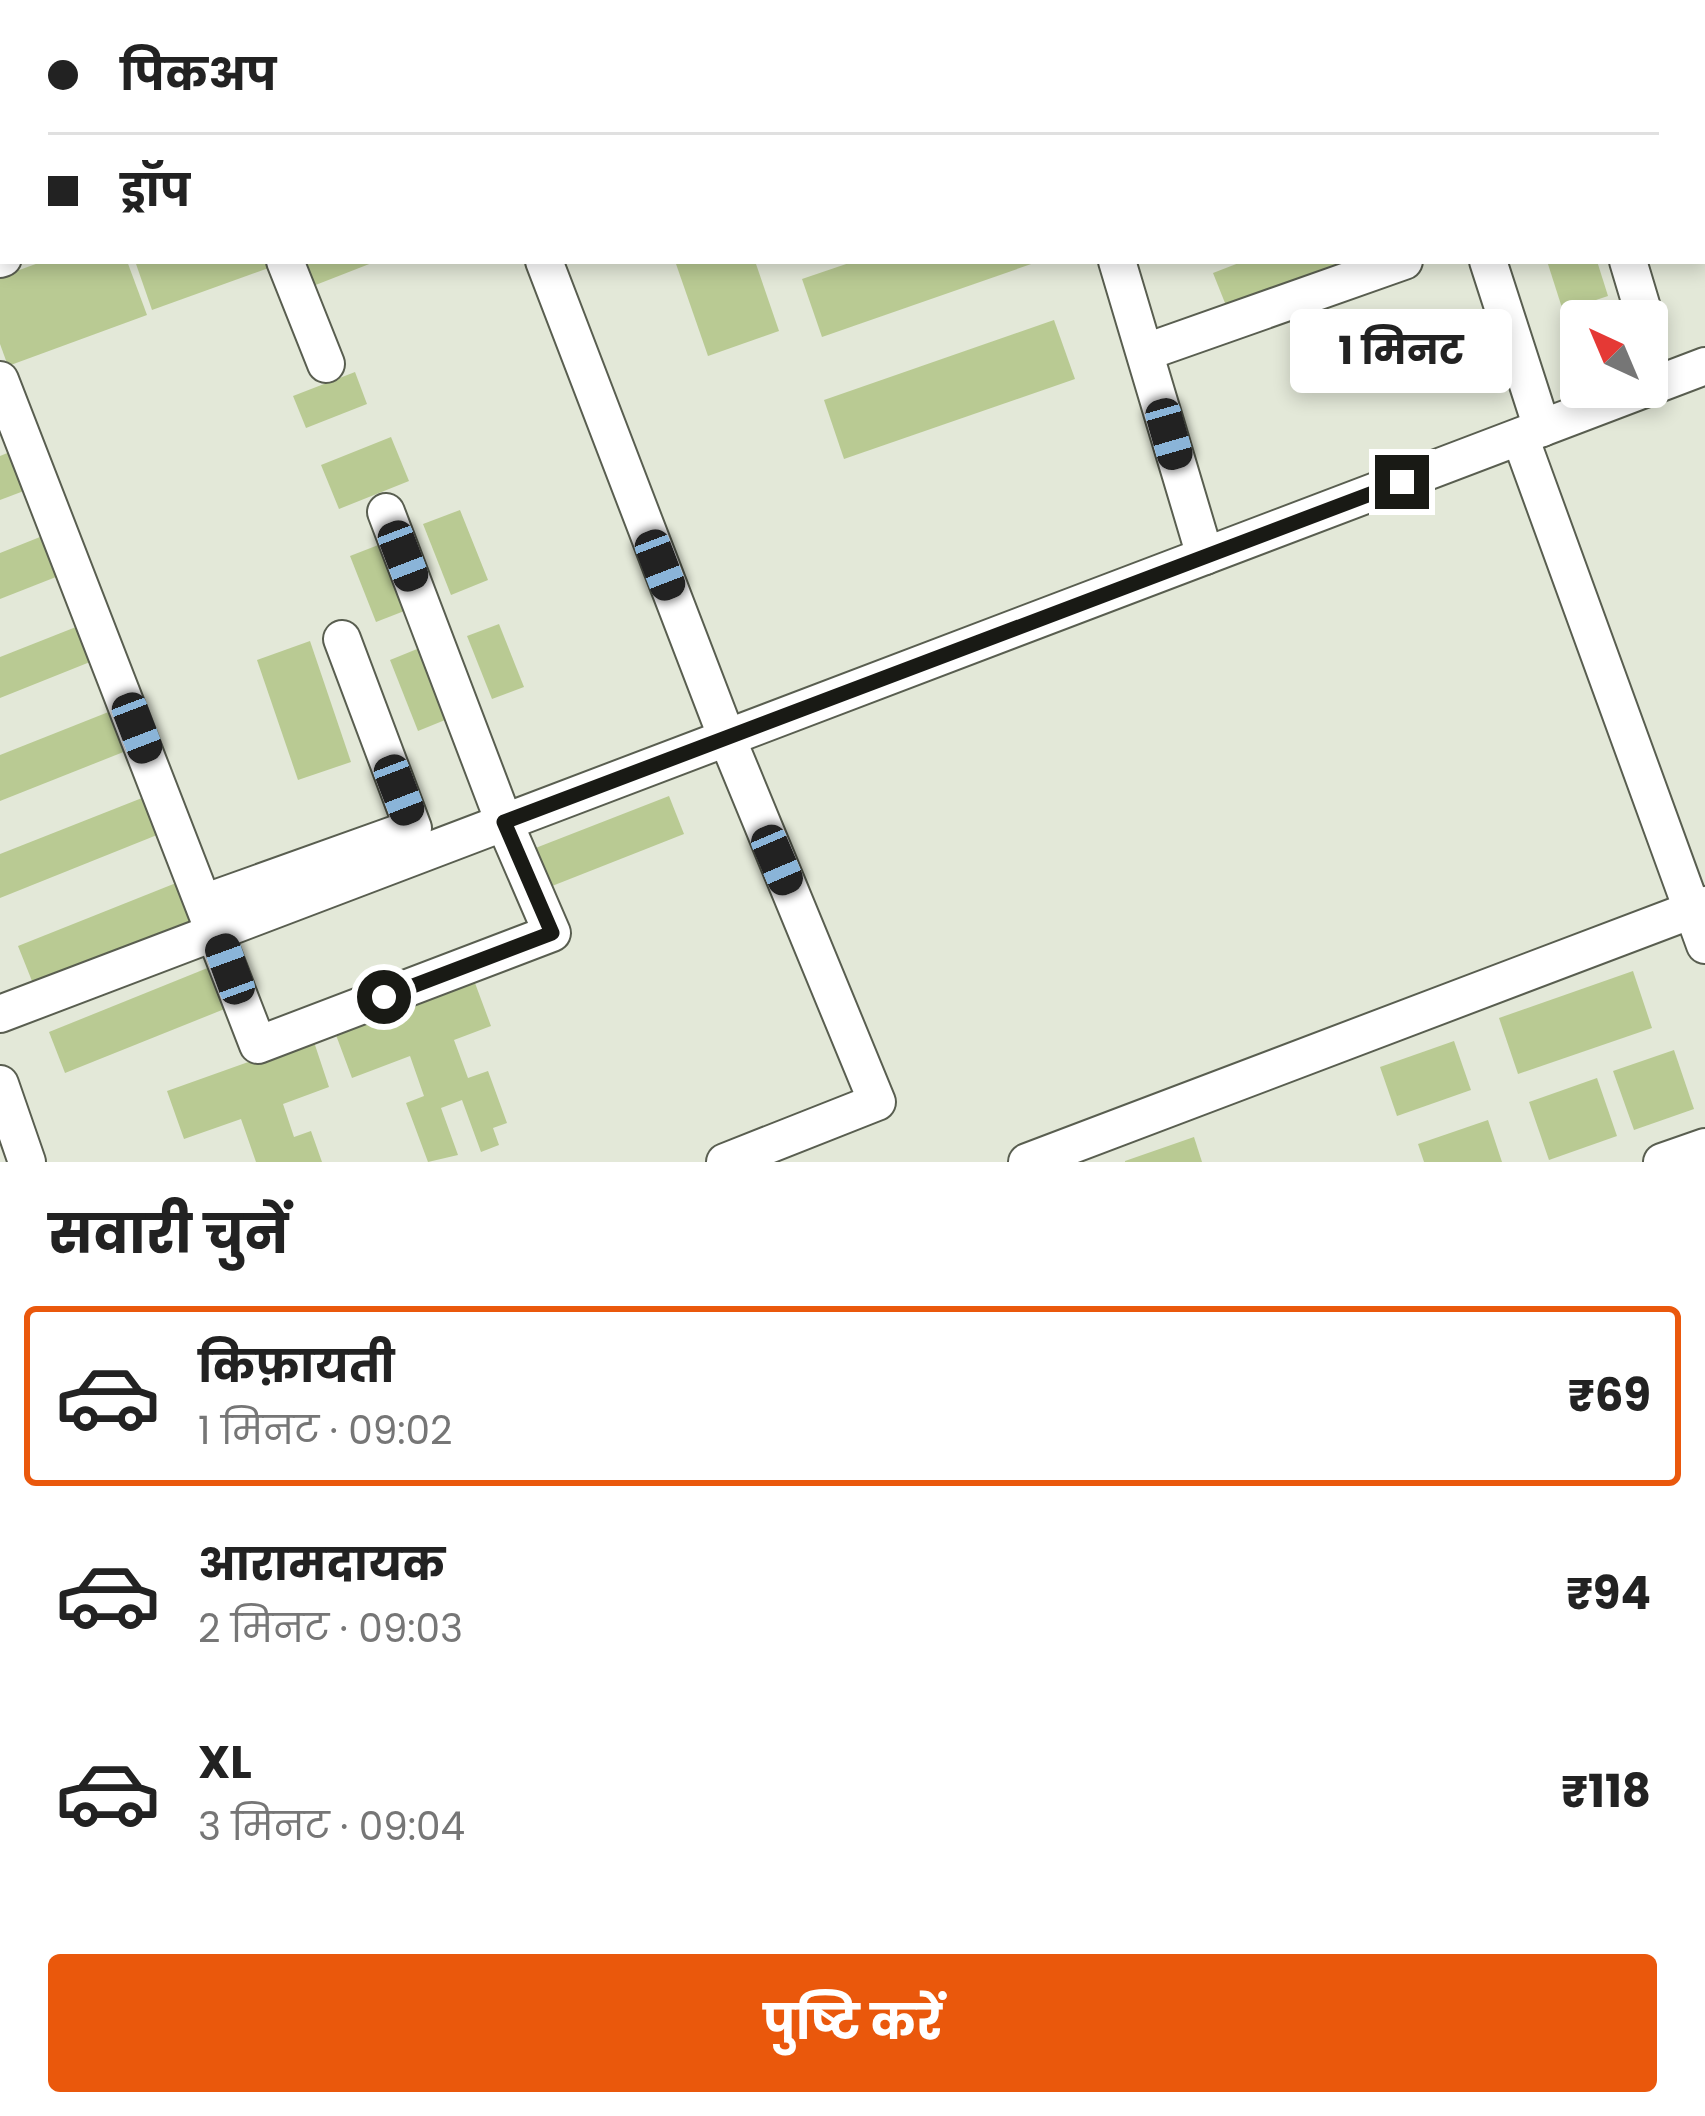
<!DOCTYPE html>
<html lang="hi">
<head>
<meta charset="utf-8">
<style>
  :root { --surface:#fff; --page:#f2f2f2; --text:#222; --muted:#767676; --line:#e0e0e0; --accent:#ea580c }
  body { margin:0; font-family:Poppins,"Noto Sans Devanagari",sans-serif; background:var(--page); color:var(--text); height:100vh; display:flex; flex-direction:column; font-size:45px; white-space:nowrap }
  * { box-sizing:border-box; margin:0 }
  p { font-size:39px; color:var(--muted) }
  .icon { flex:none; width:66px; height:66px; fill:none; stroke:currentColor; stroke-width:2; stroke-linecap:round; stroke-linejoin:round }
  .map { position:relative; height:1162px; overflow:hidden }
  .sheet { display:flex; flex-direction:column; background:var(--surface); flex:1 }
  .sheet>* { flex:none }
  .banner { position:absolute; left:0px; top:0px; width:1707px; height:264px; box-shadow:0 6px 18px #0003; display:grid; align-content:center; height:264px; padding:0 48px; background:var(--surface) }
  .needle { width:78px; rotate:316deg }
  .fabs { position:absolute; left:1560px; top:300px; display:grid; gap:24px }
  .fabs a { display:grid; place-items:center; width:108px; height:108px; border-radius:12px; background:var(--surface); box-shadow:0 6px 18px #0003; font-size:60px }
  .end { position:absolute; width:54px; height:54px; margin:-27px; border:15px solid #191a15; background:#fff; box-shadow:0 0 0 6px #fff }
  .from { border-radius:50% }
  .bubble { position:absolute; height:84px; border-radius:12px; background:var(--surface); box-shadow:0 6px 18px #0003; font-size:39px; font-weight:700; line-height:84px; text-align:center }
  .car { position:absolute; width:36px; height:72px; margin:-36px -18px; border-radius:15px; box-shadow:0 0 9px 3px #0007; background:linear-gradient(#222 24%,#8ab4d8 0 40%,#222 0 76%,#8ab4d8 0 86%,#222 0) }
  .banner b { display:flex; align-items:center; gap:42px; height:114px; font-size:45px }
  .banner b+b { border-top:3px solid var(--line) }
  .banner i { width:30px; height:30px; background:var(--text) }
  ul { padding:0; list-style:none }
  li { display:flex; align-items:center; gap:36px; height:180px; margin:0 24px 18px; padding:0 24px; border:6px solid transparent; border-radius:12px }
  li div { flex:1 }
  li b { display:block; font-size:45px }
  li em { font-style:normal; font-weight:700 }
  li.current { border-color:var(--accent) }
  li>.icon { width:108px; height:108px; stroke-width:1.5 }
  h2 { padding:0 48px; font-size:54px; line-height:144px }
  .cta { display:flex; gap:24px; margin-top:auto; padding:24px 48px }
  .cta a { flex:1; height:138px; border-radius:12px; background:var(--accent); color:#fff; font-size:48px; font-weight:700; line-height:138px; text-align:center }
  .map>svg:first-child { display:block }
</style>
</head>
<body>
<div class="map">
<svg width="1705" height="1162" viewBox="0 0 1705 1162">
  <rect width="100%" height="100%" fill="#e3e8d8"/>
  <g fill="#b9ca93">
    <path d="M44 261H127L147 315 8 366 0 344V277Z"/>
    <path d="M135 261H276L277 265 152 310Z"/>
    <path d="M304 261H377L313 286Z"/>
    <path d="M675 261H755L779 331 708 356Z"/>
    <path d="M855 261H1037V262L822 337 802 279Z"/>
    <path d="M1244 261H1360L1229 313 1213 273Z"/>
    <path d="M1547 261H1597L1608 296 1563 311Z"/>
    <path d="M1054 320 1075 379 844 459 824 400Z"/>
    <path d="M355 372 367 404 306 428 293 396Z"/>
    <path d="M391 437 409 481 339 509 321 465Z"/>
    <path d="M22 447 37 486 0 500V456Z"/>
    <path d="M460 510 488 580 451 595 423 524Z"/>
    <path d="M40 537 56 577 0 599V553Z"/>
    <path d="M386 542 412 608 376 622 350 556Z"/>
    <path d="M499 624 524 687 492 699 467 636Z"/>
    <path d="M81 625 95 660 0 698V657Z"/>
    <path d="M310 641 351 762 298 780 257 660Z"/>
    <path d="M422 647 450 718 418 731 390 660Z"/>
    <path d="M111 711 126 751 0 801V755Z"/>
    <path d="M669 796 684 834 547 888 533 849Z"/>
    <path d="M142 798 157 835 0 898V854Z"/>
    <path d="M176 883 192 923 34 986 18 946Z"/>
    <path d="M210 967 227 1008 65 1073 49 1032Z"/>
    <path d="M1633 971 1652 1028 1518 1074 1499 1018Z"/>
    <path d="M472 975 491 1026 454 1040 468 1078 488 1071 507 1123 493 1128 499 1145 481 1152 462 1100 441 1108 458 1155 428 1162 406 1103 424 1096 410 1056 352 1078 333 1027Z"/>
    <path d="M313 1039 329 1087 283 1104 294 1137 311 1131 322 1162H256L241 1119 184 1139 167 1091Z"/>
    <path d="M1454 1041 1471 1090 1397 1116 1380 1067Z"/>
    <path d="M1674 1050 1694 1109 1634 1130 1613 1071Z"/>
    <path d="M1597 1078 1617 1136 1549 1160 1529 1102Z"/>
    <path d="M1488 1120 1502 1162H1424L1418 1144Z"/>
    <path d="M1194 1137 1202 1162H1125V1161Z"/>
  </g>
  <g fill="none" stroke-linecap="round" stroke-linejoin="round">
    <g stroke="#595e50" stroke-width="40">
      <g id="minor">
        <path d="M359 0 361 3"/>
        <path d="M1035 0 1036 3"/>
        <path d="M1531 0 1532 3"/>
        <path d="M1666 0 1668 3"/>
        <path d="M456 3 464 0"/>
        <path d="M1704 89 1705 91"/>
        <path d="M1704 128H1705"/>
        <path d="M0 172 3 171"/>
        <path d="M0 259 3 258"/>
        <path d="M285 261 326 364"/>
        <path d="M544 261 727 738 877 1102 725 1162"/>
        <path d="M1117 261 1205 556"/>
        <path d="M1488 261 1542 428"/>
        <path d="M1628 261 1646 321"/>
        <path d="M1146 352 1404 261"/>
        <path d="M0 380 258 1045 552 933 504 822 386 512"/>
        <path d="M1520 437 1705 945"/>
        <path d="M206 902 413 828 342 639"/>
        <path d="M0 1014 1705 366"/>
        <path d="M0 1084 27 1162"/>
        <path d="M1027 1162 1705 905"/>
        <path d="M1662 1162 1705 1147"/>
      </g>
    </g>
    <use href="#minor" stroke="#fff" stroke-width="36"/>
  </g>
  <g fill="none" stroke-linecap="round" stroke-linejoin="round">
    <path stroke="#191a15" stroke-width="15" d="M384 997 552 933 504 822 1402 482"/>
  </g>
</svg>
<div class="fabs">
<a><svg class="needle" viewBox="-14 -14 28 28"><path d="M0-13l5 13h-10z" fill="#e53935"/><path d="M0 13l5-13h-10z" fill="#767676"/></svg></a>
</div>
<i class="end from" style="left:384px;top:997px"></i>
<i class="end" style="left:1402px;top:482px"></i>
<div class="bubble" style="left:1290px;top:309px;width:222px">1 मिनट</div>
<i class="car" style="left:1169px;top:434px;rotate:164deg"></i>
<i class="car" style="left:403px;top:556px;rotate:159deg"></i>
<i class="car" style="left:660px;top:565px;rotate:159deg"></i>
<i class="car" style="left:137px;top:728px;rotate:159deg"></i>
<i class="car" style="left:399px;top:790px;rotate:159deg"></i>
<i class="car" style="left:777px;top:860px;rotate:157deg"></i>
<i class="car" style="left:230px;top:969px;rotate:340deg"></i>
<div class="banner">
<b><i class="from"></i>पिकअप</b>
<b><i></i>ड्रॉप</b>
</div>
</div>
<section class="sheet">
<h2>सवारी चुनें</h2>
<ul>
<li class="current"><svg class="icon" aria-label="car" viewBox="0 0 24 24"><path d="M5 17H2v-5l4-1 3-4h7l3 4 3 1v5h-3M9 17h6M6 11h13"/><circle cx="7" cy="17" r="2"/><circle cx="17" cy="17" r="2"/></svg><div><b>किफ़ायती</b><p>1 मिनट · 09:02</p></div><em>₹69</em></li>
<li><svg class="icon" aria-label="car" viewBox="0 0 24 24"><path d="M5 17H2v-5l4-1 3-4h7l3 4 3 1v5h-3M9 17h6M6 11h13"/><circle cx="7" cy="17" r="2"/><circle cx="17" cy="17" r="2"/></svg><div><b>आरामदायक</b><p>2 मिनट · 09:03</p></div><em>₹94</em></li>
<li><svg class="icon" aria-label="car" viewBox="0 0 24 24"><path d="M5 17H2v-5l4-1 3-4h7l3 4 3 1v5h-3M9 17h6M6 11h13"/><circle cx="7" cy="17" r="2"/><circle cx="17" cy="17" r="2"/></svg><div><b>XL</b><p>3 मिनट · 09:04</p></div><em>₹118</em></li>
</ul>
<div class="cta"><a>पुष्टि करें</a></div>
</section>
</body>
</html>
